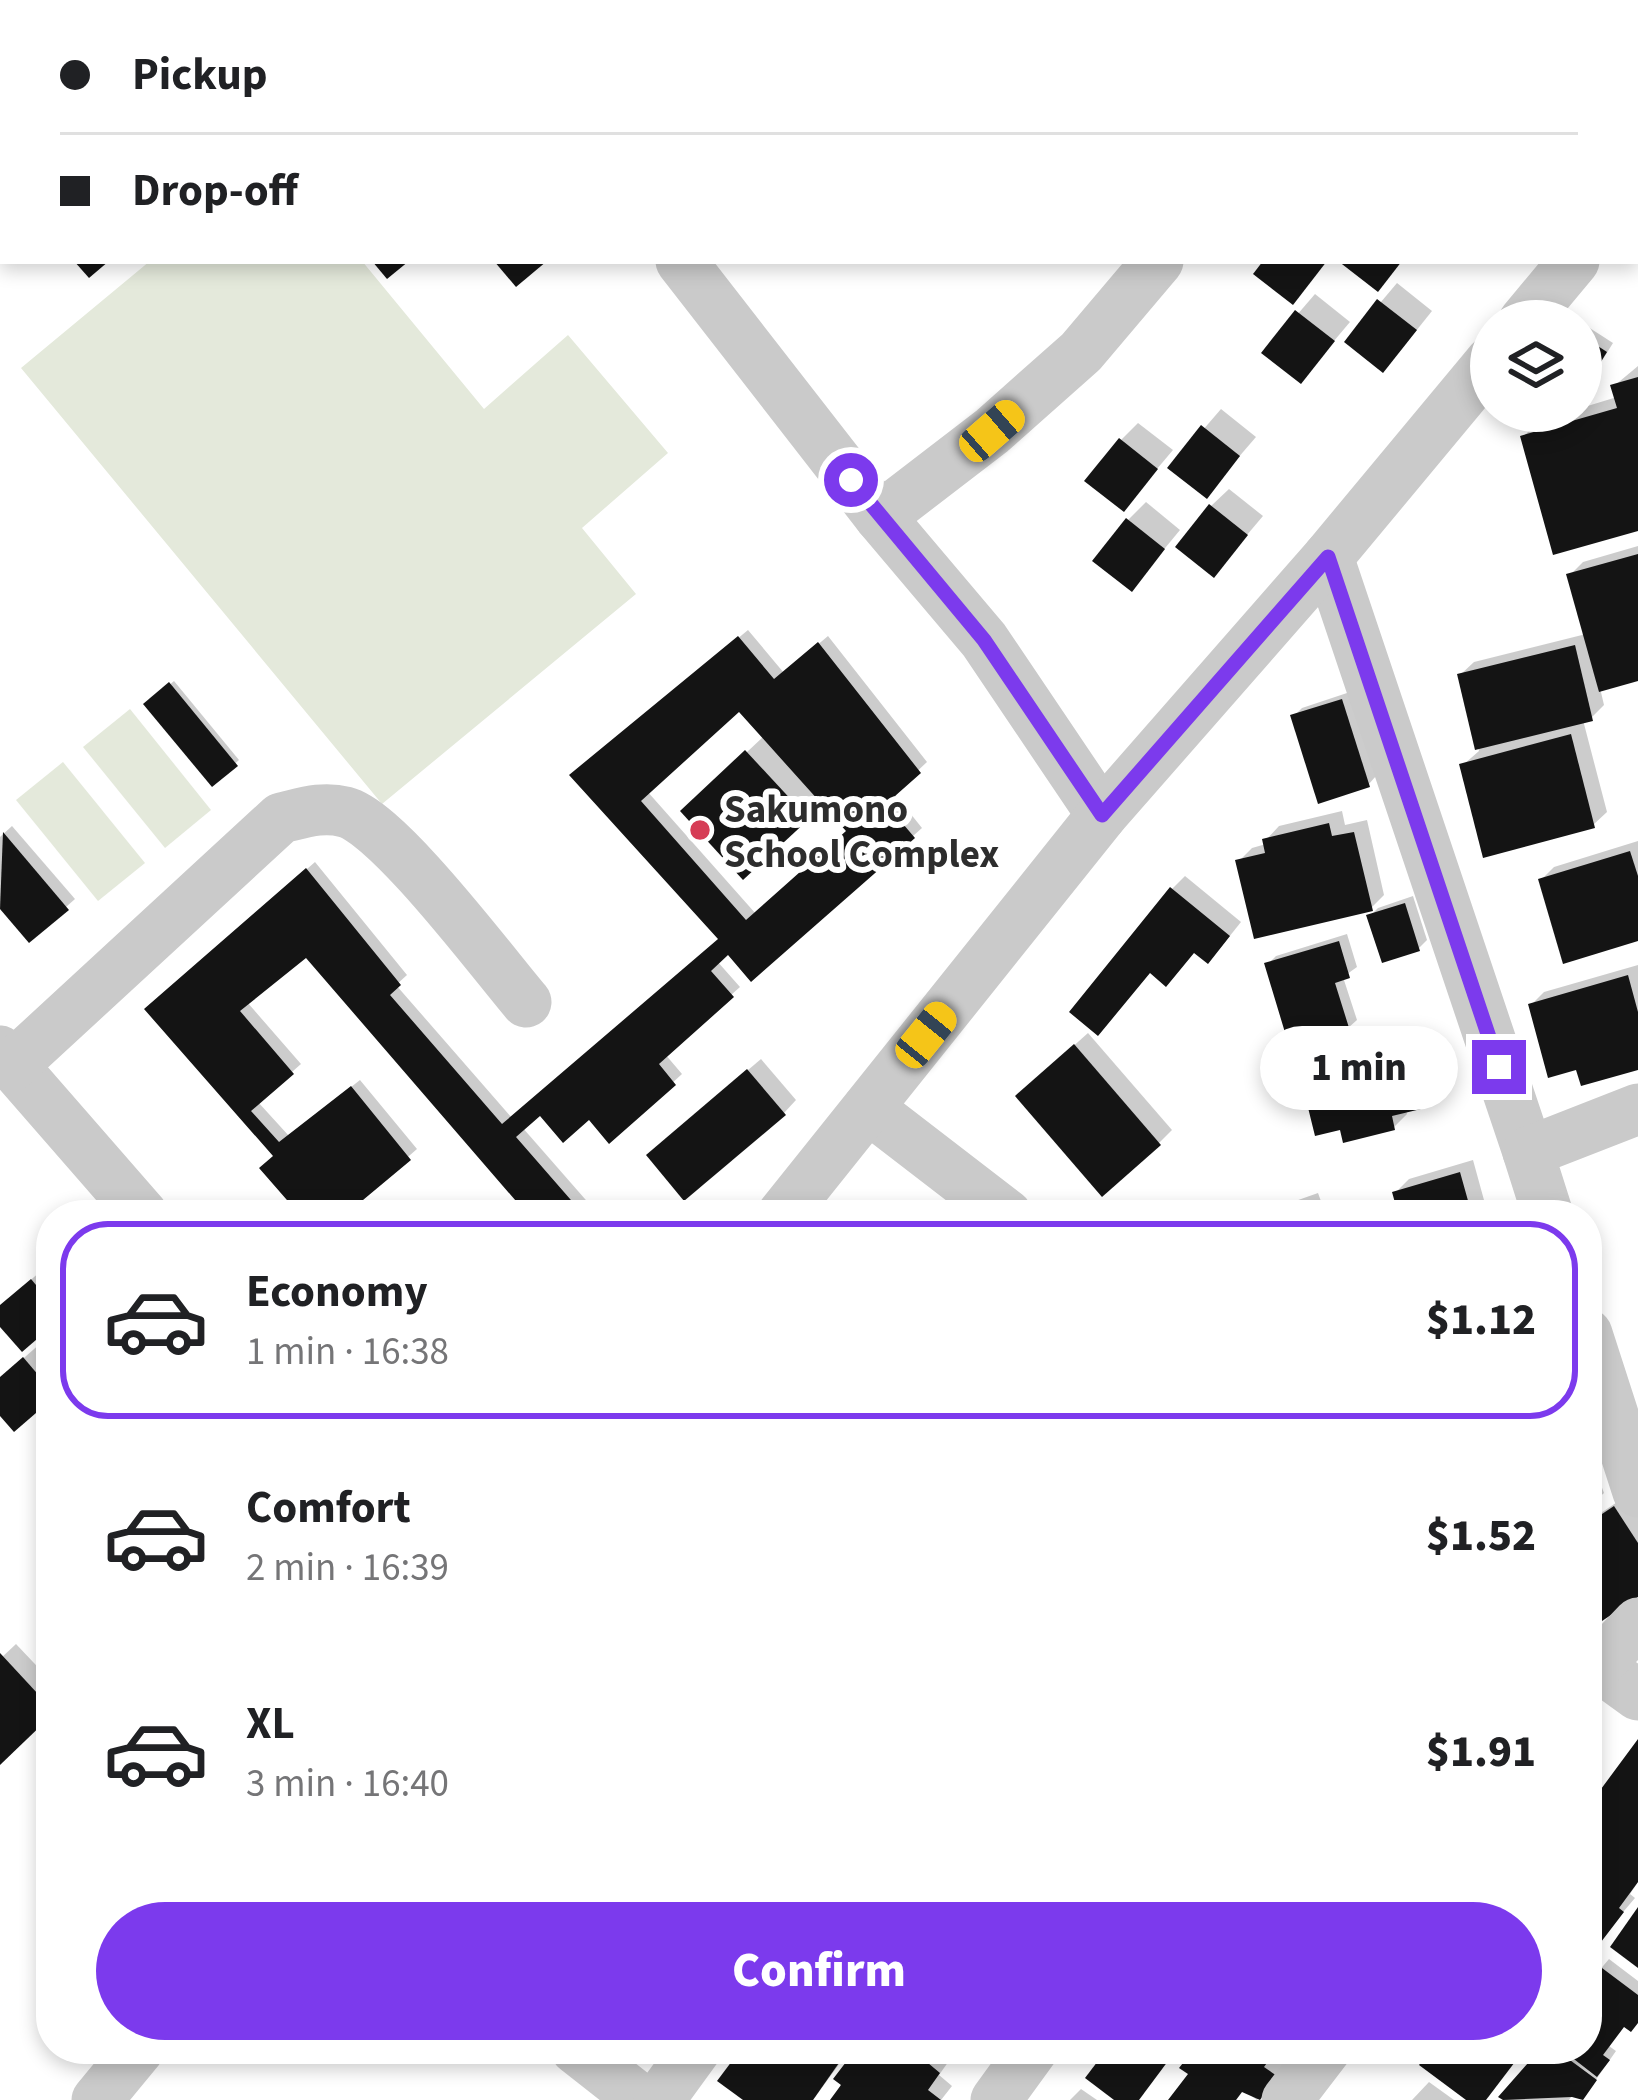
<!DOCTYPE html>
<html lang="en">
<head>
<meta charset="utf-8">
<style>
  :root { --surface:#fff; --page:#f6f6f6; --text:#202124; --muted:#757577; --line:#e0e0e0; --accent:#7c3aed }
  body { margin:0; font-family:"Source Sans 3",sans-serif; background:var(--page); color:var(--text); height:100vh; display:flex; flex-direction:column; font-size:45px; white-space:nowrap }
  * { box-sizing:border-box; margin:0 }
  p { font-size:39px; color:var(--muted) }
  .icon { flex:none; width:66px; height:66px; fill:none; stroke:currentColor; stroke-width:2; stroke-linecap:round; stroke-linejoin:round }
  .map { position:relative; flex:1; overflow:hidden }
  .details { position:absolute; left:36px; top:1200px; width:1566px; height:864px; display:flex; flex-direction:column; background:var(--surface); border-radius:48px; box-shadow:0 6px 18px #0003 }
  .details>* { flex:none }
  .guide { position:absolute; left:0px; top:0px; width:1638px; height:264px; box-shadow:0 6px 18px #0003; display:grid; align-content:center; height:264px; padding:0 60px; background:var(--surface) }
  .fabs { position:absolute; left:1470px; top:300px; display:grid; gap:24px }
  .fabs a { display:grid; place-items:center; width:132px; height:132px; border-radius:50%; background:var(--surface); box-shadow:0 6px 18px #0003; font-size:60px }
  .end { position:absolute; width:54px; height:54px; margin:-27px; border:15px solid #7c3aed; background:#fff; box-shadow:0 0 0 6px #fff }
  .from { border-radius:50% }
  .bubble { position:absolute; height:84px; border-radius:42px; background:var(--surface); box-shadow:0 6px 18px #0003; font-size:39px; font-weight:800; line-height:84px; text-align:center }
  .car { position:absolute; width:36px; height:72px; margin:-36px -18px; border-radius:15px; box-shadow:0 0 9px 3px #0007; background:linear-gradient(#f5c518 24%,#345 0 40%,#f5c518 0 76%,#345 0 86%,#f5c518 0) }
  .guide b { display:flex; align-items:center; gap:42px; height:114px; font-size:45px }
  .guide b+b { border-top:3px solid var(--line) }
  .guide i { width:30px; height:30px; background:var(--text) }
  ul { padding:21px 0 0; list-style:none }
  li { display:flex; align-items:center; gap:36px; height:198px; margin:0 24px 18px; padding:0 36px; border:6px solid transparent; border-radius:48px }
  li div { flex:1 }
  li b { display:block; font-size:45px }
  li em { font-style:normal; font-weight:800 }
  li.current { border-color:var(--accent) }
  li>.icon { width:108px; height:108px; stroke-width:1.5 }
  .primary-button { display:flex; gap:24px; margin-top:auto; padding:24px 60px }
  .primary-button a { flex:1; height:138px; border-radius:72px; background:var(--accent); color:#fff; font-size:48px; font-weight:800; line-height:138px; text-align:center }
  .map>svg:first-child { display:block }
</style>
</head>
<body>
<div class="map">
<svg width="1638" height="2100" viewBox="0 0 1638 2100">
  <rect width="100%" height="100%" fill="#fff"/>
  <g fill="#e4e9db">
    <path d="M150 261H362L484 409 568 335 668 453 582 528 636 594 382 804 21 368Z"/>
    <path d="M130 709 211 810 165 848 83 747Z"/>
    <path d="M63 762 145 863 98 901 16 800Z"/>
  </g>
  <g fill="#0003" fill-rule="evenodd">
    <path d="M659 0H750L747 3Z"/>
    <path d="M1397 283 1432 311 1400 351 1348 341Z"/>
    <path d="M1315 294 1350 322 1301 380 1265 352Z"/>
    <path d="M1585 325 1613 343 1581 394V328Z"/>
    <path d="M1638 366V528L1523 437 1541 419 1562 413 1559 411H1581V408L1617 397 1614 386Z"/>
    <path d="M1221 409 1256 437 1206 495 1171 467Z"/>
    <path d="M1138 423 1173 450 1124 508 1121 440Z"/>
    <path d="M1229 489 1263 516 1214 574 1211 506Z"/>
    <path d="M1146 502 1180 530 1132 588 1128 520Z"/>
    <path d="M1638 546V678L1600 688 1604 705 1591 718 1583 720 1607 812 1593 825 1463 765 1479 751 1460 675 1474 662 1586 634 1570 575 1583 562Z"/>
    <path d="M748 630 784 673 828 636 927 762 894 793 922 828 752 978 729 951 717 961 740 987 665 1054 682 1074 610 1140 589 1116 540 1111 522 1127 599 1215H532L306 953 247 1002 301 1064 258 1102 289 1136 360 1080 417 1149 348 1209 353 1215H304L277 1156 156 1001 315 862 407 975 396 985 512 1118 722 938 582 767ZM740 708 763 737 684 811 807 817 823 801 849 831 756 914 647 791Z"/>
    <path d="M174 681 239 760 213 783 147 704Z"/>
    <path d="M1350 692 1376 776 1368 785 1294 716 1302 708Z"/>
    <path d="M1342 811 1345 825 1367 820 1384 895 1371 908 1239 861 1252 848 1266 844V840L1279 826Z"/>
    <path d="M12 826 75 899 30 939 0 904V837Z"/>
    <path d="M1638 841V937L1541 880 1554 867Z"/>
    <path d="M1185 876 1241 922 1221 947 1172 889Z"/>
    <path d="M1413 896 1427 940 1419 948 1370 916 1378 908Z"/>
    <path d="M1347 934 1357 967 1343 977 1357 1020 1348 1028 1268 964 1276 956Z"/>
    <path d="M1638 965V1066L1531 1005 1544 992Z"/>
    <path d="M1088 1033 1172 1130 1159 1143 1032 1083Z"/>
    <path d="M1418 1033 1433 1093 1420 1106 1406 1110 1407 1114 1394 1127 1342 1126 1303 1072 1316 1059ZM1419 1038 1421 1044 1314 1071V1064Z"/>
    <path d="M761 1059 796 1100 784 1113 663 1142Z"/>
    <path d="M1473 1160 1487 1211 1484 1215H1363L1398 1202 1395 1193 1409 1179Z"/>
    <path d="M1318 1193 1326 1215H1256Z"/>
    <path d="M50 1263 51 1323 0 1322V1307Z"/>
    <path d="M42 1342 51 1353V1396L0 1411V1379Z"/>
    <path d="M1587 1447 1604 1493 1587 1508Z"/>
    <path d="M1628 1495 1638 1511V1594L1587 1627V1522Z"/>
    <path d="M16 1644 51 1681V1712L0 1761V1659Z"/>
    <path d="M1638 1744V1882L1630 1894 1635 1898 1601 1938 1587 1928V1813Z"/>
    <path d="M1609 1959 1638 1981V2021L1625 2024 1609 2046 1616 2051 1588 2091 1573 2094 1569 2100H1506L1540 2053 1537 2049H1587V1985Z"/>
    <path d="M745 2049H850L813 2100H748Z"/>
    <path d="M859 2049H939L951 2058 939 2075 952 2086 941 2100H833Z"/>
    <path d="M1198 2049H1277L1275 2052 1288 2062 1257 2100 1243 2090 1236 2100H1172L1192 2074Z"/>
    <path d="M1429 2082 1454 2100H1412Z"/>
    <path d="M1081 2089 1097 2100H1070Z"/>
  </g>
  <g fill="#141414" fill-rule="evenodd">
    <path d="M74 261H109L89 278Z"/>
    <path d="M372 261H409L387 279Z"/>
    <path d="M494 261H547L516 287Z"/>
    <path d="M1263 261H1327L1293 305 1253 274Z"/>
    <path d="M1338 261H1402L1378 292Z"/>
    <path d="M1377 299 1417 330 1383 373 1344 342Z"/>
    <path d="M1295 310 1335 341 1301 384 1261 353Z"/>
    <path d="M1581 335 1607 352 1581 394Z"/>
    <path d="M1638 377V531L1553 555 1520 436 1617 408 1610 385Z"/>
    <path d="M1201 425 1240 456 1207 499 1167 468Z"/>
    <path d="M1119 438 1158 469 1124 512 1084 481Z"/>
    <path d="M1209 504 1248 535 1214 578 1175 547Z"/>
    <path d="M1126 518 1165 549 1132 592 1092 561Z"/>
    <path d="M1638 554V681L1599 692 1566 574Z"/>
    <path d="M738 636 774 679 818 642 921 773 886 804 915 838 751 982 728 955 711 971 734 997 659 1064 676 1085 609 1144 589 1120 563 1143 540 1116 516 1137 584 1215H528L306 958 240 1011 294 1074 251 1111 279 1142 351 1086 411 1160 345 1215H300L259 1168 273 1156 144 1009 306 868 401 985 390 995 502 1124 718 939 569 775ZM739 712 846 831 746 920 641 801Z"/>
    <path d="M1575 645 1593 721 1475 750 1457 674Z"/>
    <path d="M169 682 238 766 212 787 143 704Z"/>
    <path d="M1342 699 1370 787 1318 804 1290 715Z"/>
    <path d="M1571 734 1595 828 1483 858 1459 764Z"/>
    <path d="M745 750 809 819 743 880 680 811Z"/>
    <path d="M1329 823 1332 836 1354 832 1373 911 1254 939 1235 860 1265 853 1262 839Z"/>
    <path d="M3 832 69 910 29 943 0 909Z"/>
    <path d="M1630 851 1638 876V941L1563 964 1538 879Z"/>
    <path d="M1170 887 1230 936 1208 964 1194 953 1166 987 1150 973 1098 1036 1069 1012Z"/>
    <path d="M1405 903 1420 951 1382 963 1366 915Z"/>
    <path d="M1339 941 1350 978 1335 983 1350 1031 1290 1049 1264 963Z"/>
    <path d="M1628 975 1638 1012V1070L1581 1086 1576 1070 1548 1078 1528 1004Z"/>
    <path d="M1074 1044 1161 1145 1102 1197 1015 1096Z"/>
    <path d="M1405 1045 1421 1109 1392 1116 1395 1130 1343 1143 1340 1130 1315 1136 1299 1071Z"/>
    <path d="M747 1069 786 1115 684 1201 646 1155Z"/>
    <path d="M1460 1172 1472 1215H1384L1397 1210 1392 1192Z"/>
    <path d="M31 1279 51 1303V1327L22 1352 0 1327V1305Z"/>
    <path d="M23 1357 51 1390V1400L14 1432 0 1416V1377Z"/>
    <path d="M1614 1506 1638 1543V1597L1587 1631V1524Z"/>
    <path d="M0 1653 51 1708V1716L0 1765Z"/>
    <path d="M1638 1739V1882L1619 1908 1624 1912 1601 1942 1587 1932V1808Z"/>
    <path d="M1638 1907V1968L1610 1947Z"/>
    <path d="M1598 1965 1638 1995V2023L1631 2032 1624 2027 1603 2055 1610 2060 1597 2077 1561 2049H1587V1980Z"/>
    <path d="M741 2049H826L841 2060 813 2100H743L717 2081Z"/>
    <path d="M856 2049H939L928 2063 940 2073 928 2090 941 2100H830L841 2085 833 2079Z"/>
    <path d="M1107 2049H1177L1139 2100H1114L1085 2078Z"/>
    <path d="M1194 2049H1277L1264 2067 1277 2076 1260 2100 1242 2092 1236 2100H1168L1188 2074 1179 2068Z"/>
    <path d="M1431 2049H1513L1521 2054 1486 2100H1466L1419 2065Z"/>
    <path d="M1529 2049H1555L1597 2080 1583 2100 1572 2097 1503 2100 1498 2097 1536 2054Z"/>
  </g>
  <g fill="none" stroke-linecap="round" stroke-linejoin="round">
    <g stroke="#cacaca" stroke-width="51">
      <path d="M477 0 479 3"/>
      <path d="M801 3 805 0"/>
      <path d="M1374 3 1376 0"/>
      <path d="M1635 188 1638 184"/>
      <path d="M681 261 880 517 984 640 1102 815"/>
      <path d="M1524 321 1574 261"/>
      <path d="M880 517 992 431 1081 352 1158 261"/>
      <path d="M1328 557 1528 1152"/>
      <path d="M0 1051 143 1215"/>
      <path d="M13 1065 281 818C303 813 322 806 345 812 388 823 492 962 526 1002"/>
      <path d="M868 1108 1007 1215"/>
      <path d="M782 1215 1102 815 1328 557 1491 361"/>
      <path d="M1548 1215 1528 1152 1638 1109"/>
      <path d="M1587 1334 1638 1492"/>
      <path d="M1587 1658 1638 1695"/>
      <path d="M1597 1666 1638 1623"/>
      <path d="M576 2049 641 2100"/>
      <path d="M97 2100 139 2049"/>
      <path d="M659 2100 696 2049"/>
      <path d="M996 2100 1033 2049"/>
      <path d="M1287 2100 1326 2049"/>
    </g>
  </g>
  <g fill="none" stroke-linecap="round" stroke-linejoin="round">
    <path stroke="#7c3aed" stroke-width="15" d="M851 480 984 640 1102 815 1328 557 1499 1067"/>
  </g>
  <circle fill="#d63d56" stroke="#fff" stroke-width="4.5" cx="700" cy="830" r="12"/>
  <g text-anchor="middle" stroke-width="12" stroke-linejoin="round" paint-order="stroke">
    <g font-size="39" font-weight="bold" fill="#2d2d2d" stroke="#fff" text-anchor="start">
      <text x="724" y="822">Sakumono<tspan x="724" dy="45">School Complex</tspan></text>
    </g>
  </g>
</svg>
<div class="fabs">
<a><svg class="icon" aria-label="layers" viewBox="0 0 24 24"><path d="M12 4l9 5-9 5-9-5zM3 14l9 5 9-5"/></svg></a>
</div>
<i class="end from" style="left:851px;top:480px"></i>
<i class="end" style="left:1499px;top:1067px"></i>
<div class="bubble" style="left:1260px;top:1026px;width:198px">1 min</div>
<i class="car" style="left:992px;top:431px;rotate:49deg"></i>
<i class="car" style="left:926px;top:1035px;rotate:39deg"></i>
<div class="guide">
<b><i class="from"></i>Pickup</b>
<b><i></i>Drop-off</b>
</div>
<section class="details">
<ul>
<li class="current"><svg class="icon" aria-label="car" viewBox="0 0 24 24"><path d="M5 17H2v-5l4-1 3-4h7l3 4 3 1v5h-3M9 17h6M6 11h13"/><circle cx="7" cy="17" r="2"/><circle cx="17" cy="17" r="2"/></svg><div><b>Economy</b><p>1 min · 16:38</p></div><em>$1.12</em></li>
<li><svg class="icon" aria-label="car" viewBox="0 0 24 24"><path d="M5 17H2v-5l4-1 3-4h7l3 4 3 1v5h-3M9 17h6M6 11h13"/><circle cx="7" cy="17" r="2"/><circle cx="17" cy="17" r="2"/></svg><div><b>Comfort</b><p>2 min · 16:39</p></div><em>$1.52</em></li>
<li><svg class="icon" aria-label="car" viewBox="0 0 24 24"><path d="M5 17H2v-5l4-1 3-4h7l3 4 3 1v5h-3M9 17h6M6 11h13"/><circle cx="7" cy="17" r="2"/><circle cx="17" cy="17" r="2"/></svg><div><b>XL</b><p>3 min · 16:40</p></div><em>$1.91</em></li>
</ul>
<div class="primary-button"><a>Confirm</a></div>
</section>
</div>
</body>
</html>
